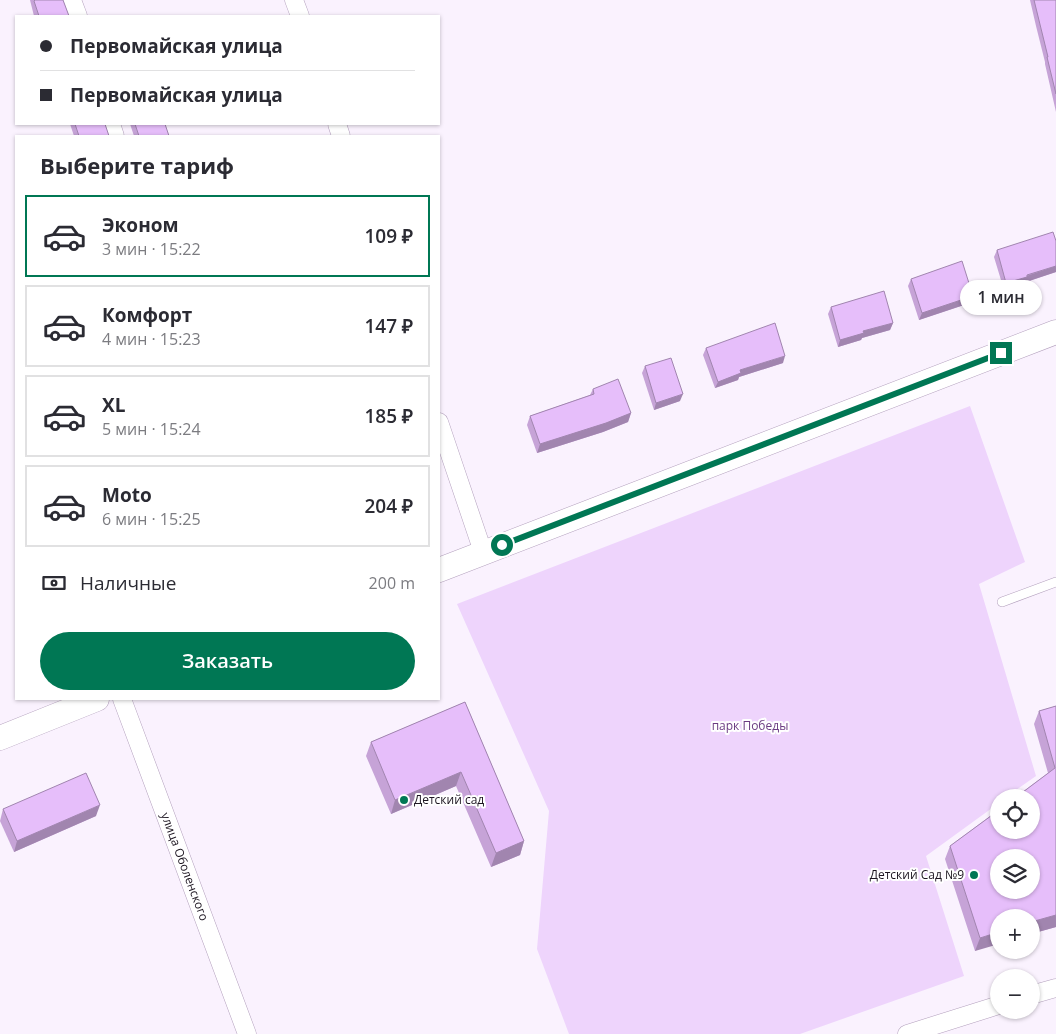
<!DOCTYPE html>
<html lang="ru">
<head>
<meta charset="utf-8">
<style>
  :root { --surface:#fff; --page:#f7f7f7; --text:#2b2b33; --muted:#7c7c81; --line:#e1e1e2; --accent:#007754 }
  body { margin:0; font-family:"Open Sans",sans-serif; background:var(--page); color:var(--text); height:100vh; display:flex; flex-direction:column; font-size:19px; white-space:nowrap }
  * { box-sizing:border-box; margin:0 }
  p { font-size:16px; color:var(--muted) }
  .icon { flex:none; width:28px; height:28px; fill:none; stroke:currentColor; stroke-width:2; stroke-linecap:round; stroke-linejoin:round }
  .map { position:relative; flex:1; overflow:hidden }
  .drawer { position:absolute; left:15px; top:135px; width:425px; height:565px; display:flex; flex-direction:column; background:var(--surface); border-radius:0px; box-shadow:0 1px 4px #0004 }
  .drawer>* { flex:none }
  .top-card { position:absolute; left:15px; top:15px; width:425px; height:110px; border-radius:0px; box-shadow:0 1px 4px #0004; display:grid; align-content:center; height:110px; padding:0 25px; background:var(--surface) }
  .controls { position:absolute; left:990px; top:789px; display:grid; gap:10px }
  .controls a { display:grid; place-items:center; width:50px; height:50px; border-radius:50%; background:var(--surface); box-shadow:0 1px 4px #0004; font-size:25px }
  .end { position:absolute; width:22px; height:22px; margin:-11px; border:6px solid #007754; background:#fff; box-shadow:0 0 0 2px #fff }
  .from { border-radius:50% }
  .bubble { position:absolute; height:35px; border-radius:18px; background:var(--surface); box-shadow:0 1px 4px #0004; font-size:16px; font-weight:600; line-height:35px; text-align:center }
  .top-card b { display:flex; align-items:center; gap:18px; height:48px; font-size:19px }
  .top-card b+b { border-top:1px solid var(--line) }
  .top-card i { width:12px; height:12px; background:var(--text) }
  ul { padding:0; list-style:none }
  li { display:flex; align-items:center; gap:15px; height:82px; margin:0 10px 8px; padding:0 15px; border:2px solid var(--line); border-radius:0px }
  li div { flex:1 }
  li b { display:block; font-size:19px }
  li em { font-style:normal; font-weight:600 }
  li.selected { border-color:var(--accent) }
  li>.icon { width:45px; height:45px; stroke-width:1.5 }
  h2 { padding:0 25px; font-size:22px; line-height:60px }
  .pay { display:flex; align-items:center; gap:12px; height:55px; padding:0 25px; font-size:19px }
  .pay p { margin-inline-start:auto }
  .primary-button { display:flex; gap:10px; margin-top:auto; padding:10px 25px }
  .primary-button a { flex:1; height:58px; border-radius:30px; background:var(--accent); color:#fff; font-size:20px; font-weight:600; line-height:58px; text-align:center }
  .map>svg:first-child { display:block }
</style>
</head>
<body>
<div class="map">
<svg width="1056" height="1034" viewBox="0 0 1056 1034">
  <rect width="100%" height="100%" fill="#faf2fe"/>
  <path fill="#eed4fc" d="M970 406 1025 562 979 584 1036 776 1006 797 999 798V803L926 856 964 976 800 1034H569L537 949 549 811 457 604Z"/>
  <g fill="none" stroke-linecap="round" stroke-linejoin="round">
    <g stroke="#b3a0bd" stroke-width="10">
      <path id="lane" d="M1002 602 1056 582"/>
    </g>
    <g stroke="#b3a0bd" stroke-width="19">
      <g id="street">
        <path d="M72 0 78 16"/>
        <path d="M294 0 300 16"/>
        <path d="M111 124 115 136"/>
        <path d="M337 124 341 136"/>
        <path d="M439 422 483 552"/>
        <path id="s1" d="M122 699 247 1034"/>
        <path d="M1031 995 1056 988"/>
        <path d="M907 1034 999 1005"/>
      </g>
    </g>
    <g stroke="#b3a0bd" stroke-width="25">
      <g id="secondary">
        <path d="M439 570 1056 332"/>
        <path d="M0 738 97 699"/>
      </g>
    </g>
    <use href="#lane" stroke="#fff" stroke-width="9"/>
    <use href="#street" stroke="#fff" stroke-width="18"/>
    <use href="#secondary" stroke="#fff" stroke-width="24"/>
  </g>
  <g fill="#c6a3d7">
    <path d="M30 0H63L69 16H34Z"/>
    <path d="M1030 0H1056V112L1045 64V62L1036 26Z"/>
    <path d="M70 124H105L109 136H74Z"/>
    <path d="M130 124H165L169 136H134Z"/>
    <path d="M1056 241V272L1026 282 1025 284 1004 290 994 257 997 250Z"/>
    <path d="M911 279 973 296 970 303 919 320 908 286Z"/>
    <path d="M863 297 893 323 890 330 862 338 861 340 838 347 828 314 831 307 863 298Z"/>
    <path d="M706 348 783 363 739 377 738 380 715 388 703 355Z"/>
    <path d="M645 366 680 401 654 410 642 373Z"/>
    <path d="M593 389 631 413 628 422 603 432 537 453 527 425 530 416 590 395Z"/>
    <path d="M465 702 524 841 520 855 491 867 456 786 391 814 366 756 371 742Z"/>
    <path d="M1056 706V927L1031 934V918L975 951 945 859 950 846 1048 773 1034 724 1039 711Z"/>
    <path d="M3 809 96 816 14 852 0 821Z"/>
  </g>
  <g fill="#a185af">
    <path d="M1056 266V272L1026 282 1025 284 1004 290 1006 283Z"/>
    <path d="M973 296 970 303 919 320 922 313Z"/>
    <path d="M893 323 890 330 862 338 861 340 838 347 840 340 863 331Z"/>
    <path d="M785 356 783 363 739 377 738 380 715 388 718 382 740 370Z"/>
    <path d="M683 394 680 401 654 410 656 403Z"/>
    <path d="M631 413 628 422 603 432 537 453 540 444Z"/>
    <path d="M461 772 456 786 391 814 395 800Z"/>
    <path d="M100 805 96 816 14 852 17 841Z"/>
    <path d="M524 841 520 855 491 867 496 853Z"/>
    <path d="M1056 915V927L1031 934V922Z"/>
    <path d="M999 932V944L975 951 980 938Z"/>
  </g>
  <g fill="#e6befa" stroke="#a185af" fill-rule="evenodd">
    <path d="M35 0H63L69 16H39L34 1Z"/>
    <path d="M1034 0H1056V94L1047 57H1048Z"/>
    <path d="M75 124H105L109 136H79Z"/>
    <path d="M135 124H165L169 136H139Z"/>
    <path d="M1053 232 1056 241V266L1027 275V277L1006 283 997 250Z"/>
    <path d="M962 261 973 296 922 313 911 279Z"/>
    <path d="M884 291 893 323 863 331 864 333 840 340 831 307Z"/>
    <path d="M775 323 785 356 740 370 741 373 718 382 706 348Z"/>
    <path d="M671 358 683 394 656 403 645 366Z"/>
    <path d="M618 379 631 413 606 423 540 444 530 416 594 394 593 389Z"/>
    <path d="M465 702 524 841 496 853 461 772 395 800 371 742Z"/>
    <path d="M1056 706V915L1031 922V918H999V932L980 938 950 846 999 810V830H1031V798H1015L1055 768 1039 711ZM999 858H1031V890H999Z"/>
    <path d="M86 773 100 805 17 841 3 809Z"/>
  </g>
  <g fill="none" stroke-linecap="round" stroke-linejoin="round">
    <path stroke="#007754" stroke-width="6" d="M502 545 1001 353"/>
  </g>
  <g fill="#007754" stroke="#fff" stroke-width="2">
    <circle cx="404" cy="800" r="5"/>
    <circle cx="974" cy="875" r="5"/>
  </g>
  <g text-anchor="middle" stroke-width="4" stroke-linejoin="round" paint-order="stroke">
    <g font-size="12" fill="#6c3c83" stroke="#fff">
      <text x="750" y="730">парк Победы</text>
    </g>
    <g font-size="12" fill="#1c1520" stroke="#fff" text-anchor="start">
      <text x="414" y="804">Детский сад</text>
      <text x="964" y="879" text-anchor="end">Детский Сад №9</text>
    </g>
    <g font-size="12" fill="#1c1520" stroke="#fff">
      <text dy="4" stroke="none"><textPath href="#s1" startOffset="179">улица Оболенского</textPath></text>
    </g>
  </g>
</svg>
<div class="controls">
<a><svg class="icon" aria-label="locate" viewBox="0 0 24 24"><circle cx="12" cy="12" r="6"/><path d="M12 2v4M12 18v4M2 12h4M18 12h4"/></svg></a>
<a><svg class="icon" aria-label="layers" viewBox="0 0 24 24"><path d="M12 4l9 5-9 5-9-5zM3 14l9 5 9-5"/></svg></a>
<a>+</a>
<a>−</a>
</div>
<i class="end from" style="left:502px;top:545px"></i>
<i class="end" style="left:1001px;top:353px"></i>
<div class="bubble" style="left:960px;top:280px;width:82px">1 мин</div>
<div class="top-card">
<b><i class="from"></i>Первомайская улица</b>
<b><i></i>Первомайская улица</b>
</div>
<section class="drawer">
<h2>Выберите тариф</h2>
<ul>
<li class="selected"><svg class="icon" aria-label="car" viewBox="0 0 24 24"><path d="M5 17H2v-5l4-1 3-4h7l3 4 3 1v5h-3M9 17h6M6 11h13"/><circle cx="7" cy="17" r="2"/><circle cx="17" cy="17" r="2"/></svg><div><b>Эконом</b><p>3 мин · 15:22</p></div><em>109 ₽</em></li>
<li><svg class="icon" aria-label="car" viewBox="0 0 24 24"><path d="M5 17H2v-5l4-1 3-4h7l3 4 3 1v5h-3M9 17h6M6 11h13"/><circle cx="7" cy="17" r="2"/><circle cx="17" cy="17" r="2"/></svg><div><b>Комфорт</b><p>4 мин · 15:23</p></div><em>147 ₽</em></li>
<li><svg class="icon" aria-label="car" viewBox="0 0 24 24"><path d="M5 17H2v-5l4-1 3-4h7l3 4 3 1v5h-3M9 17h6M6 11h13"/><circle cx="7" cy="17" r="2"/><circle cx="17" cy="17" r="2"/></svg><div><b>XL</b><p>5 мин · 15:24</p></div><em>185 ₽</em></li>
<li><svg class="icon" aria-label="car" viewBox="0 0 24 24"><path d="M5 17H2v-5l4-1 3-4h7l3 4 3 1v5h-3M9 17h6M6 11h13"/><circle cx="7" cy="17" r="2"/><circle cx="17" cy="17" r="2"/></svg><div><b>Moto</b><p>6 мин · 15:25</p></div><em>204 ₽</em></li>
</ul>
<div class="pay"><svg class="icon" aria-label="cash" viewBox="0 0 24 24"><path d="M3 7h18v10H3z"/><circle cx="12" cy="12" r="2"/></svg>Наличные<p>200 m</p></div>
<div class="primary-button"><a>Заказать</a></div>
</section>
</div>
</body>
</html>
